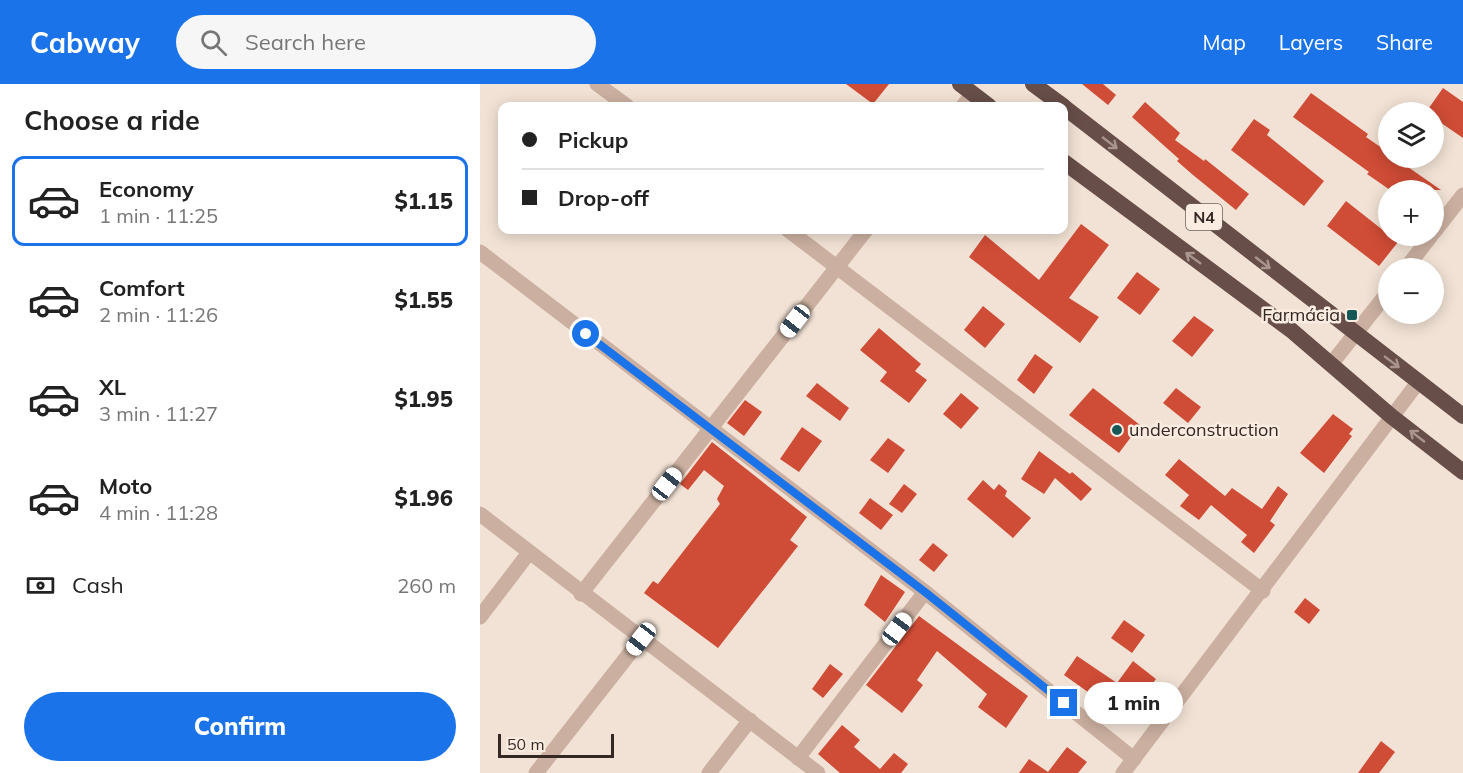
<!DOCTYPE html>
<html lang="en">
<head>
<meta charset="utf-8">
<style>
  :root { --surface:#fff; --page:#f6f6f6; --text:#222; --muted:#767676; --line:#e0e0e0; --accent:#1a73e8 }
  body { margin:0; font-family:Mulish,sans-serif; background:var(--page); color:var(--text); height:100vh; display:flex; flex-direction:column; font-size:22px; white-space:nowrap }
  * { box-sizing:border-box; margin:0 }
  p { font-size:20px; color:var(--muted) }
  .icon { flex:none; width:33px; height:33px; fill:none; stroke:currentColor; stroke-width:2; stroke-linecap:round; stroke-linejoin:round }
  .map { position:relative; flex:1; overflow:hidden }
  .drawer { display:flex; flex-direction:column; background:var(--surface); width:480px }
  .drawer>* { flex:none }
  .banner { position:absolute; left:18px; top:18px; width:570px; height:132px; border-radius:12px; box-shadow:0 3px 15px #0003; display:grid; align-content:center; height:132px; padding:0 24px; background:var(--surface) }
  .controls { position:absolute; left:898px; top:18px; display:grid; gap:12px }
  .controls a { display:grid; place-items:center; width:66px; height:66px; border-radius:50%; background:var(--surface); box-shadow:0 3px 15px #0003; font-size:30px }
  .scale { position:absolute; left:18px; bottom:15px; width:116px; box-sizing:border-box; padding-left:6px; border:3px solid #342824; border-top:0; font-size:16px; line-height:21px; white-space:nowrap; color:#342824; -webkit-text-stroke:4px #faece1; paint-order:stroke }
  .end { position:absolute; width:27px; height:27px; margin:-14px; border:8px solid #1a73e8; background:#fff; box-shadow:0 0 0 3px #fff }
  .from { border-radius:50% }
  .bubble { position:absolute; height:42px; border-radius:21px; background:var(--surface); box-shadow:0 3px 15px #0003; font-size:20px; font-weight:800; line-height:42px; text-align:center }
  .car { position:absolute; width:18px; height:36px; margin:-18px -9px; border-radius:8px; box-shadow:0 0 4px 2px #0007; background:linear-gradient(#fff 24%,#345 0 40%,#fff 0 76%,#345 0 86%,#fff 0) }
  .banner b { display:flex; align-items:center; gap:21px; height:57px; font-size:22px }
  .banner b+b { border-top:2px solid var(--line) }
  .banner i { width:15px; height:15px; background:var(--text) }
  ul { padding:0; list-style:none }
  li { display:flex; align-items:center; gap:18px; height:90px; margin:0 12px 9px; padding:0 12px; border:3px solid transparent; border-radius:12px }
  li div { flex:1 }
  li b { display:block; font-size:22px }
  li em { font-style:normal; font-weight:800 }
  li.selected { border-color:var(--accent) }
  li>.icon { width:54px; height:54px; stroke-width:1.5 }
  h2 { padding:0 24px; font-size:27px; line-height:72px }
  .pay { display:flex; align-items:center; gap:15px; height:66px; padding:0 24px; font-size:22px }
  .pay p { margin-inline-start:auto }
  .primary-button { display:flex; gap:12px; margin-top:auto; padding:12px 24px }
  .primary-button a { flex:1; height:69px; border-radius:36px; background:var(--accent); color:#fff; font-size:24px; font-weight:800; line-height:69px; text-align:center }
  header { display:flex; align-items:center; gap:36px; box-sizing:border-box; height:84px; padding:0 30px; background:var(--accent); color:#fff }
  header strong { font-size:28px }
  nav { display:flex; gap:33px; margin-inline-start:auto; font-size:21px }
  .search { width:420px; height:54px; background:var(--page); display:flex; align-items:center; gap:15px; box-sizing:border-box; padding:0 21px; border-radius:33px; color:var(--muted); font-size:22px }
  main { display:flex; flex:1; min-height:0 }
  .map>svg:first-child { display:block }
</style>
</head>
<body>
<header>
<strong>Cabway</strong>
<div class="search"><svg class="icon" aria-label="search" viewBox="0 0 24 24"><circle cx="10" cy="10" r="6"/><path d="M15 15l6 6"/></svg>Search here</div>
<nav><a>Map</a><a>Layers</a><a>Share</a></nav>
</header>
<main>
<section class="drawer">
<h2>Choose a ride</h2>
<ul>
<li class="selected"><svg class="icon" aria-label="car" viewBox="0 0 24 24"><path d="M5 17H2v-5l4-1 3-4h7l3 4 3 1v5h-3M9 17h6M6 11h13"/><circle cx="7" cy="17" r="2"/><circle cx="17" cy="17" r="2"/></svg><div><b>Economy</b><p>1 min · 11:25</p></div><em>$1.15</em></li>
<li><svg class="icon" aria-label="car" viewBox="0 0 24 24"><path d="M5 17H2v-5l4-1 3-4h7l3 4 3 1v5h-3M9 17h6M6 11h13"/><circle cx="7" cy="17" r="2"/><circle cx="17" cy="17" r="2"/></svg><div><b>Comfort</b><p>2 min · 11:26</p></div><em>$1.55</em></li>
<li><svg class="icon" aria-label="car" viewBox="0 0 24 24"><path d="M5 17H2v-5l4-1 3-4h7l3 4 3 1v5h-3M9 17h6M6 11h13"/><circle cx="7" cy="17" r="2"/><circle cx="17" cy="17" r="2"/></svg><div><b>XL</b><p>3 min · 11:27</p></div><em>$1.95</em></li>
<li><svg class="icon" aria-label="car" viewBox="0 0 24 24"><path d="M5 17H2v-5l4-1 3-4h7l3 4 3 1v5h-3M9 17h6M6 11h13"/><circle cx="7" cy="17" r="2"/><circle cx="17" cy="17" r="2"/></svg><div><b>Moto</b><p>4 min · 11:28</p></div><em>$1.96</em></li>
</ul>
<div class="pay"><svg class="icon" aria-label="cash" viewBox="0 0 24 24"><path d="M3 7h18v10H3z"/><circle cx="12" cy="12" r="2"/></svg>Cash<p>260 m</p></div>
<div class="primary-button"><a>Confirm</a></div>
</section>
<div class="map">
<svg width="983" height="689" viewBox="0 0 983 689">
  <rect width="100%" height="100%" fill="#f2e2d5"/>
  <g fill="#cf4c36">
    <path d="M366 0H409L393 20Z"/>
    <path d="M602 0H623L636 11 628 21Z"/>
    <path d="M963 4 983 18V54L954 34V28H946Z"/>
    <path d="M831 9 888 50 886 53 909 69V74H915L961 106H910L887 90 889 88 813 33Z"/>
    <path d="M665 18 700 49 695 56 724 77 725 75 769 110 756 126 713 91 697 77 699 75 652 33Z"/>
    <path d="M774 35 790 46 787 51 844 97 824 122 751 66Z"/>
    <path d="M866 117 918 158 899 182 847 142Z"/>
    <path d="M601 140 629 161 589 214 619 233 600 259 489 173 505 151 559 196Z"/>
    <path d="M657 188 680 205 660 231 637 214Z"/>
    <path d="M503 222 525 240 505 264 484 246Z"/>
    <path d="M714 232 734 246 712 273 692 257Z"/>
    <path d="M399 244 441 280 435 287 447 296 429 319 400 297 407 288 380 266Z"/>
    <path d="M555 270 573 283 554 310 537 296Z"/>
    <path d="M337 299 369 324 360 337 326 312Z"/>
    <path d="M613 304 660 341 639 369 589 331Z"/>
    <path d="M696 304 721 323 708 339 683 319Z"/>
    <path d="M481 309 499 324 481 345 463 330Z"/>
    <path d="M265 316 282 328 264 352 247 339Z"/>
    <path d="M853 330 873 345 869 350 872 352 844 389 820 369Z"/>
    <path d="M322 343 342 357 319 388 300 375Z"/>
    <path d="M408 354 425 366 408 389 390 376Z"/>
    <path d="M232 358 327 433 310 456 318 462 238 564 164 509 173 497 178 500 240 420 237 415 244 402 224 386 208 406 200 400Z"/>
    <path d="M559 367 590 390 592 388 612 405 601 417 575 394 564 410 541 395Z"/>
    <path d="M699 375 745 412 752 404 782 425 798 402 808 410 790 437 795 441 774 469 761 458 767 451 731 421 719 436 700 422 709 411 685 391Z"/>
    <path d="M503 396 514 406 519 400 527 407 525 412 551 434 533 454 487 415Z"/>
    <path d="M424 400 437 410 422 429 409 420Z"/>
    <path d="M390 414 413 431 401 446 379 429Z"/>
    <path d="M453 459 468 471 454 488 439 476Z"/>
    <path d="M401 491 425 508 405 538 384 521Z"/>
    <path d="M825 514 840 526 829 540 814 528Z"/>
    <path d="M439 532 548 612 526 644 498 623 507 610 457 567 437 596 443 601 422 629 386 601Z"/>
    <path d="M644 536 665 551 652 569 631 554Z"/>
    <path d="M597 572 637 599 653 577 676 595 652 628 644 621 635 633 619 622 622 618 584 591Z"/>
    <path d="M350 580 363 590 343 614 332 605Z"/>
    <path d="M362 641 380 656 374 663 400 685 414 669 428 680 421 689H360L338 670Z"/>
    <path d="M901 657 915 668 899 689H878Z"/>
    <path d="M587 663 607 678 598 689H539L549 675 568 688Z"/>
  </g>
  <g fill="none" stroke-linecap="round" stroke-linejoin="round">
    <g stroke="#cbb0a1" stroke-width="15">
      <path d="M117 0 147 22"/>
      <path d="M483 22 492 10"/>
      <path d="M308 146 783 507"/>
      <path d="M954 148 983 111"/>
      <path d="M0 168 445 508 654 675"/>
      <path d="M926 184 951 152"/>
      <path d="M852 279 909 207"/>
      <path d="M0 430 338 689"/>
      <path d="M101 510 386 146"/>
      <path d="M0 533 48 470"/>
      <path d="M318 674 445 508"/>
      <path d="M56 689 161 555"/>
      <path d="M229 689 270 636"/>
    </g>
    <path stroke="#cbb0a1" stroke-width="15" d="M643 689 939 297"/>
    <g stroke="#674e48" stroke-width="16">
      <path d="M480 0 509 22"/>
      <path d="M553 0 583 22"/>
      <path d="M584 23 983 332"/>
      <path d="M584 78 811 246 911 332 983 388"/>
    </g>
  </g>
  <defs><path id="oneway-shaft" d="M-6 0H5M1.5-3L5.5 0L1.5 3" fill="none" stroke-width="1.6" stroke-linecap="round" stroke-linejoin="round" transform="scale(1.5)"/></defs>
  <g stroke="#a9958d">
    <use href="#oneway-shaft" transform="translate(630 59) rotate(38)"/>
    <use href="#oneway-shaft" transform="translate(713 174) rotate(-144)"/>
    <use href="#oneway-shaft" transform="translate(783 179) rotate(38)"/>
    <use href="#oneway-shaft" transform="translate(912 278) rotate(37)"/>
    <use href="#oneway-shaft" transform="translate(937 352) rotate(-142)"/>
  </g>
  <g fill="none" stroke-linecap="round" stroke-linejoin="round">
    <path stroke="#1a73e8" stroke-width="8" d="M106 250 445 508 584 619"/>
  </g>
  <g fill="#175856" stroke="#faece1" stroke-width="2">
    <rect x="866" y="225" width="12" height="12" rx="3"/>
    <circle cx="637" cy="346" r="6"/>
  </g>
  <g text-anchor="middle" stroke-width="5" stroke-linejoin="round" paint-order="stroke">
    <rect fill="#faece1" stroke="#6f635d" stroke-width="1.5" x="706" y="120" width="36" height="26" rx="4.5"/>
    <g font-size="16" font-weight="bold" fill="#342824">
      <text x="724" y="139">N4</text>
    </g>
    <g font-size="18" fill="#342824" stroke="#faece1" text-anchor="end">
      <text x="860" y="237">Farmácia</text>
      <text x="649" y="352" text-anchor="start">underconstruction</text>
    </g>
  </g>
</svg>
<div class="controls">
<a><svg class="icon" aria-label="layers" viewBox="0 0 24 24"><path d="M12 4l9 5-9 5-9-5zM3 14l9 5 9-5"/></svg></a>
<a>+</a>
<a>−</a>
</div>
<div class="scale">50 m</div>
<i class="end from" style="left:106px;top:250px"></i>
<i class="end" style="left:584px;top:619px"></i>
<div class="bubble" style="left:604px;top:598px;width:99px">1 min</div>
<i class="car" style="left:315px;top:237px;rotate:218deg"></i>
<i class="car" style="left:187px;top:400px;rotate:38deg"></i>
<i class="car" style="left:417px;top:545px;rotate:37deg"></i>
<i class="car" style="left:161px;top:555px;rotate:218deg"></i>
<div class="banner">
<b><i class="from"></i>Pickup</b>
<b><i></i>Drop-off</b>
</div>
</div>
</main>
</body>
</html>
